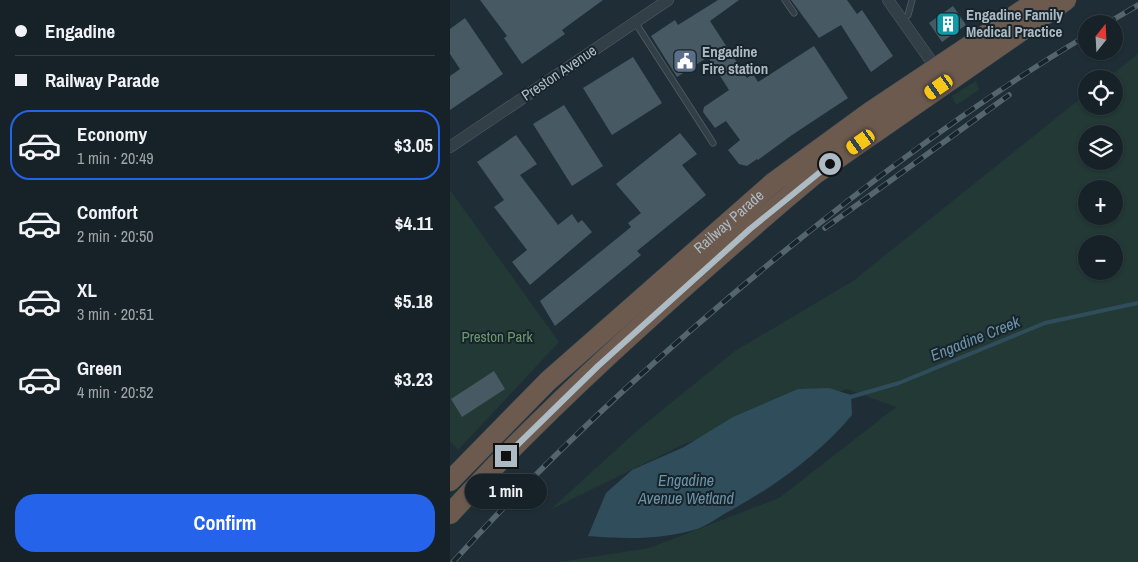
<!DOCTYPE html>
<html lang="en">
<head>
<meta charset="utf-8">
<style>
  :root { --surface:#172228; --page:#202a30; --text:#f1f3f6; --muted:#9ea4a8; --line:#363f45; --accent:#2563eb }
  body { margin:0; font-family:"Archivo Narrow",sans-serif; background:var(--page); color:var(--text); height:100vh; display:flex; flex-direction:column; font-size:19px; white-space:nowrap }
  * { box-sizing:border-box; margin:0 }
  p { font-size:16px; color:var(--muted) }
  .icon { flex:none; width:28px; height:28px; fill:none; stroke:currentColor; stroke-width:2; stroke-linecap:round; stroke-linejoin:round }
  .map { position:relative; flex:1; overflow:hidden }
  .drawer { display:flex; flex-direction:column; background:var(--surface); width:450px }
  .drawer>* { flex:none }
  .banner { display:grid; align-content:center; height:110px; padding:0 15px; background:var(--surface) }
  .needle { width:32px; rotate:18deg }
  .tools { position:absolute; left:628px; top:15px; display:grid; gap:10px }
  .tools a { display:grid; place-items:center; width:45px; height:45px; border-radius:50%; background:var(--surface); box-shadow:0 1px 4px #0004,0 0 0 1px var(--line); font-size:25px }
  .end { position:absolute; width:22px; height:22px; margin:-11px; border:6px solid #acbbc4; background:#111; box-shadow:0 0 0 2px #111 }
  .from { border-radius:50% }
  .bubble { position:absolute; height:35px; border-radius:18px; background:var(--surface); box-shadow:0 1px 4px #0004,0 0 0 1px var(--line); font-size:16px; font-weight:800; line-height:35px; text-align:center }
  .car { position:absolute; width:15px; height:30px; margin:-15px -8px; border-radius:6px; box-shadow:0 0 4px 1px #0007; background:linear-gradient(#f5c518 24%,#345 0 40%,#f5c518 0 76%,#345 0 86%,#f5c518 0) }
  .banner b { display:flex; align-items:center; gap:18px; height:48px; font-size:19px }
  .banner b+b { border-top:1px solid var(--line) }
  .banner i { width:12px; height:12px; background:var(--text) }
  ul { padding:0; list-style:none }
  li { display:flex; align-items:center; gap:15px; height:70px; margin:0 10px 8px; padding:0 5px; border:2px solid transparent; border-radius:20px }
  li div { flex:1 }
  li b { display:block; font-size:19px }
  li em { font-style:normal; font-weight:800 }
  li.active { border-color:var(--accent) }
  li>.icon { width:45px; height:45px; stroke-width:1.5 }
  .cta { display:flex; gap:10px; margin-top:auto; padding:10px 15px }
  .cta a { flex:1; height:58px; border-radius:20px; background:var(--accent); color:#fff; font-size:20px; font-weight:800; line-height:58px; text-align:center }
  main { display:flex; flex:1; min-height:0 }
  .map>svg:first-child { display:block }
</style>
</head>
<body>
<main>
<section class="drawer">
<div class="banner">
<b><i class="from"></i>Engadine</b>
<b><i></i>Railway Parade</b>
</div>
<ul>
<li class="active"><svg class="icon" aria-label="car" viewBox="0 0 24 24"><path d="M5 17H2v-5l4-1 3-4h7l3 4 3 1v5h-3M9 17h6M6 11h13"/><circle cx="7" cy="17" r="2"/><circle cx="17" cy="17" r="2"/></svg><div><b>Economy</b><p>1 min · 20:49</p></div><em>$3.05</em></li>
<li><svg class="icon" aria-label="car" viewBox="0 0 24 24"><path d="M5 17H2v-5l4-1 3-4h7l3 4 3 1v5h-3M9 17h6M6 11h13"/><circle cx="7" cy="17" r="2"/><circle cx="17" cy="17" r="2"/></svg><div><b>Comfort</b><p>2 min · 20:50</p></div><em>$4.11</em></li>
<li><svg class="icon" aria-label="car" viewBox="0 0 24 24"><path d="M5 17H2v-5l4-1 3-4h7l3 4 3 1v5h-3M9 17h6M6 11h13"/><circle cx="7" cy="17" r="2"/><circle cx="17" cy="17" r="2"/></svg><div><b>XL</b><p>3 min · 20:51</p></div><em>$5.18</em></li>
<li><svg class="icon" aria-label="car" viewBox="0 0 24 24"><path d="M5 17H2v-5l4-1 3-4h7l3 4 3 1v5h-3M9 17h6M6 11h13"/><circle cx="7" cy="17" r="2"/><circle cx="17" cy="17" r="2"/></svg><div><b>Green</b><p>4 min · 20:52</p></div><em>$3.23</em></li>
</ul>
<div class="cta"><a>Confirm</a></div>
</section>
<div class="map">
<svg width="688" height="562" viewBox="0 0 688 562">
  <rect width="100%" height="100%" fill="#1f2e36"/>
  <g fill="#223935" fill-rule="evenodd">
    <path d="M688 54V562H109L199 548 329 498 446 407 397 389 234 444 100 510 190 428 285 351 403 281 636 94V106H664V79H656ZM636 134H664V161H636ZM636 189H664V216H636ZM636 244H664V271H636Z"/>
    <path d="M526 81 529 90 506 105 502 96Z"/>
    <path d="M0 190 109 342 8 450 0 441Z"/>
  </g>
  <path fill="#304d5c" d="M379 388 401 395 402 415C368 456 321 489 274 514 266 519 256 526 247 529 212 540 174 539 138 536L156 493 182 470 234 447 283 417 348 389Z"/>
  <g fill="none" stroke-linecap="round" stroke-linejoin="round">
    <path stroke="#304d5c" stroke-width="4" d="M397 398 449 383 595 323 688 303"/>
  </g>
  <g fill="#475962">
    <path d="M30 0H153L112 30 115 34 72 64 54 38 57 36Z"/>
    <path d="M268 0H289L260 21 297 78 303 74 308 82 364 46 398 98 342 135 308 160 307 159 297 166 289 164 278 150 290 140 276 121 265 128 253 112 254 107 279 90 258 57 227 77 201 36 225 20 228 25Z"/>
    <path d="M341 0H397L407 14 412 10 443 56 421 72 391 25 369 38Z"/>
    <path d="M503 6 516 25 492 42 479 23Z"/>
    <path d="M15 18 53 74 0 110V76L10 69 0 54V29Z"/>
    <path d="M183 57 212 103 162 135 133 88Z"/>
    <path d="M114 105 153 166 122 186 83 124Z"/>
    <path d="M230 133 247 154 232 165 256 195 187 251 191 255 105 326 90 301 181 227 178 223 191 213 166 184Z"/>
    <path d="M66 135 87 164 70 175 108 225 122 214 128 223 132 220 142 232 80 285 62 262 77 250 44 207 54 200 27 162Z"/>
    <path d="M44 371 55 389 12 417 1 399Z"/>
  </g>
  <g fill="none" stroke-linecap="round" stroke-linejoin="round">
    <g stroke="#505d65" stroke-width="7">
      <g id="lane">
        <path d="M335 0 344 13"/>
        <path d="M458 15 462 0"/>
        <path d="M185 22 263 143"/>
      </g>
    </g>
    <g stroke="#505d65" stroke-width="12">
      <g id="street">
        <path d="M438 0 486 68"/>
        <path d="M0 147 218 0"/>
      </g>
    </g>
    <g stroke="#3d4a51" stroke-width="21">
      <g id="highway">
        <path id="s1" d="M0 481 98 381 324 182 420 112 588 0"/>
        <path d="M0 514C103 401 219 299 334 200L365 174 616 0"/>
      </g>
    </g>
    <use href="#lane" stroke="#323f47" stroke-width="5.5"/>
    <use href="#street" stroke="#323f47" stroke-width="11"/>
    <use href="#highway" stroke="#6d5a4f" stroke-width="20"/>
    <g stroke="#54656e" stroke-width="5.5">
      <g id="rail">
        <path d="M656 24 688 5"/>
        <path d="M375 228 559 95"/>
        <path d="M3 562C106 448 217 347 336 250 431 173 531 98 636 36"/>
      </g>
    </g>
    <use href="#rail" stroke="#18242b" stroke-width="4" stroke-dasharray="11" stroke-linecap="butt"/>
  </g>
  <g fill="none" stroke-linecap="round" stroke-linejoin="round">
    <path stroke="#acbbc4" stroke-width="6" d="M56 456 148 366 300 229 380 164"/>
  </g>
  <defs>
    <g id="building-square" transform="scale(1.25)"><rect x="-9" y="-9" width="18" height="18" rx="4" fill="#0f9aa8" stroke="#18242b"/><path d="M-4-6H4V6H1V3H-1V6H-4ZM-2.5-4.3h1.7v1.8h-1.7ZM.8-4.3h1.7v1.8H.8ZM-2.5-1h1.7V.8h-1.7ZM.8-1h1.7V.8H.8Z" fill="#fff"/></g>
    <g id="civic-square" transform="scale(1.25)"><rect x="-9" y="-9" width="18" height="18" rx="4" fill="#5c6f8a" stroke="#18242b"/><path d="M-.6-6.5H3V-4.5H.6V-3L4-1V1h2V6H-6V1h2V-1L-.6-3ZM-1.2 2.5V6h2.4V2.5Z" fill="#fff"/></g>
  </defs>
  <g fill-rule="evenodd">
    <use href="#building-square" x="498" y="24"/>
    <use href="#civic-square" x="235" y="61"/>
  </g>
  <g text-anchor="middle" stroke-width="4" stroke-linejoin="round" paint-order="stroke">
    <g font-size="15" font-weight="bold" fill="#acbbc4" stroke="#18242b" text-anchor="start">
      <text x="516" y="20">Engadine Family<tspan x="516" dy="17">Medical Practice</tspan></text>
      <text x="252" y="57">Engadine<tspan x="252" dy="17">Fire station</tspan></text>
    </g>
    <g font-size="15" fill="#acbbc4" stroke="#18242b">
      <text transform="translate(109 73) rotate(-34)" y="5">Preston Avenue</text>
      <text dy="5" stroke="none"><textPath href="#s1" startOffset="381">Railway Parade</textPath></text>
    </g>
    <g font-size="15" fill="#6c996c" stroke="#18242b">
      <text x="47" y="342">Preston Park</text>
    </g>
    <g font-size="16" font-style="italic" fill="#6c94a9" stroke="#18242b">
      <text transform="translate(525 338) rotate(-22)" y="6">Engadine Creek</text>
      <text x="236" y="486">Engadine<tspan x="236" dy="18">Avenue Wetland</tspan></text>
    </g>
  </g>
</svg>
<div class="tools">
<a><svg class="needle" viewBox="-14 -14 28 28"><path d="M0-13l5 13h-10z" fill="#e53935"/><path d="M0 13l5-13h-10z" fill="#9ea4a8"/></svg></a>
<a><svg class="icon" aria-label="locate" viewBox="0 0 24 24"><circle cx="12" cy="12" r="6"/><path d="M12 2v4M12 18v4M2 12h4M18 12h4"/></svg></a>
<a><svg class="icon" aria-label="layers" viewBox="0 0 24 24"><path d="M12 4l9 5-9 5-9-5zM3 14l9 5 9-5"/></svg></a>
<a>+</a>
<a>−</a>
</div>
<i class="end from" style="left:380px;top:164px"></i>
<i class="end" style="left:56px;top:456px"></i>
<div class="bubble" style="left:15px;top:474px;width:82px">1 min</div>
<i class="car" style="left:489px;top:87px;rotate:235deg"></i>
<i class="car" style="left:411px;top:142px;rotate:235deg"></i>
</div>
</main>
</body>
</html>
